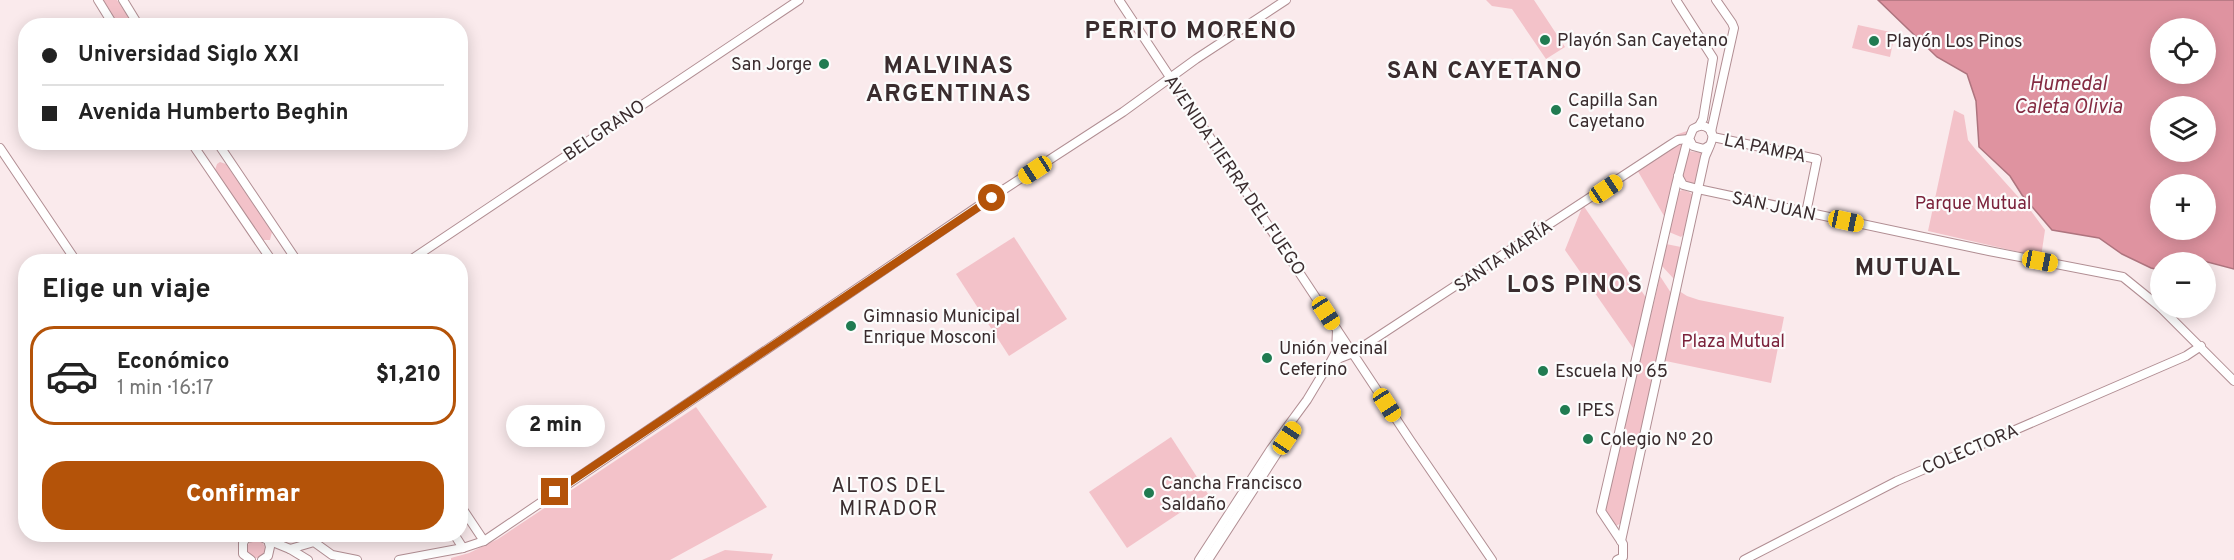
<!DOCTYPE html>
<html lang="es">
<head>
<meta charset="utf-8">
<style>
  :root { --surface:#fff; --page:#f2f2f2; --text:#222; --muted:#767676; --line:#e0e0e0; --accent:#b45309 }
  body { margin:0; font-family:Overpass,sans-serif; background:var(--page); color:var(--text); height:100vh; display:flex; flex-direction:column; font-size:22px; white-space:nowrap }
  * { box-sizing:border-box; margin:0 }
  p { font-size:20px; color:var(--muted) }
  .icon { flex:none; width:33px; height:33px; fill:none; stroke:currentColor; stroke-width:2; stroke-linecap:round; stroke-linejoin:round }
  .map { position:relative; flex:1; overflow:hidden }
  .side { position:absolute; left:18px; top:254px; width:450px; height:288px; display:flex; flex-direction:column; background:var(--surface); border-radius:24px; box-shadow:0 3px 15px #0003 }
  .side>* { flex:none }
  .hud { position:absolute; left:18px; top:18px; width:450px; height:132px; border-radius:24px; box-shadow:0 3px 15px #0003; display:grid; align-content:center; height:132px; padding:0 24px; background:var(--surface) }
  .controls { position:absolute; left:2150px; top:18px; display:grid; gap:12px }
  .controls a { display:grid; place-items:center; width:66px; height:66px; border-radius:50%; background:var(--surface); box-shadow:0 3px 15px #0003; font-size:30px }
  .end { position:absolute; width:27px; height:27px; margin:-14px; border:8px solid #b45309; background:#fff; box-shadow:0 0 0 3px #fff }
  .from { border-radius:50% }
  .bubble { position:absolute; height:42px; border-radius:21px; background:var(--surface); box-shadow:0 3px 15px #0003; font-size:20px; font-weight:800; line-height:42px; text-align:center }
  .car { position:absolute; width:18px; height:36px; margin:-18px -9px; border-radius:8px; box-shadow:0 0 4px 2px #0007; background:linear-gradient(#f5c518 24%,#345 0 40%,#f5c518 0 76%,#345 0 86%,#f5c518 0) }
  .hud b { display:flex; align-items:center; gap:21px; height:57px; font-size:22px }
  .hud b+b { border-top:2px solid var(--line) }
  .hud i { width:15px; height:15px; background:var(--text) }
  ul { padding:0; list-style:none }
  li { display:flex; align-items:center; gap:18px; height:99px; margin:0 12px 9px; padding:0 12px; border:3px solid transparent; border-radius:24px }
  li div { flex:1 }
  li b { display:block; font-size:22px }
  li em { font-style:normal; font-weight:800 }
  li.current { border-color:var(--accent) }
  li>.icon { width:54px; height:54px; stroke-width:1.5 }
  h2 { padding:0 24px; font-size:27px; line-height:72px }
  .cta { display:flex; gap:12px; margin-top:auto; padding:12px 24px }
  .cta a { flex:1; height:69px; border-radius:24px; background:var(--accent); color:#fff; font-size:24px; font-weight:800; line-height:69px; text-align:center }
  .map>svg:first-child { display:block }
</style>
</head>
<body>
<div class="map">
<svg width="2234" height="560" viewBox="0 0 2234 560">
  <rect width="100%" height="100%" fill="#faeaec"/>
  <g fill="#f3c2c9">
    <path d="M102 0H117L134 25H118Z"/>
    <path d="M1486 0H1534L1565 47 1546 59 1512 9 1492 6Z"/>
    <path d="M1858 25 1895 33 1890 57 1852 48Z"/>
    <path d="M1954 110 1964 115 1968 140 1976 150 2031 211 2045 230 2041 257 1928 231Z"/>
    <path d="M1693 129 1667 221 1636 168 1678 134Z"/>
    <path d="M1688 151 1703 153 1696 182 1691 184 1682 178Z"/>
    <path d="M220 162 226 164 272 232 270 240H262L221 180 215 170 217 164Z"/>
    <path d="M1683 190 1689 192 1693 195 1684 234 1681 237 1669 232 1679 191Z"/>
    <path d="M1583 205 1649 302 1638 355 1565 250Z"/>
    <path d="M1014 237 1067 319 1009 356 956 274Z"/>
    <path d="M1666 244 1681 247 1674 279 1661 265Z"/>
    <path d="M1660 276 1671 293 1621 523 1616 526 1612 524 1605 510Z"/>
    <path d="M1676 289 1687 296 1699 300 1784 317 1771 383 1661 360Z"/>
    <path d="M696 407 767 507 670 560H451V558L469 553 498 539Z"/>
    <path d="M1171 437 1208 494 1127 548 1089 492Z"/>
    <circle cx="256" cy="549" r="9"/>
    <path d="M725 550 773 554 771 560H702Z"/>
  </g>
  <path fill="#df93a0" stroke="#ae747e" stroke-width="1.5" fill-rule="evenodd" d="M1878 0H2234V269L2200 260 2197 262H2160V270L2151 268 2122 254 2099 238 2052 230 2022 195 2010 176 1979 147 1976 101 1967 74 1937 57ZM2160 28H2205V74H2160ZM2160 106H2205V152H2160ZM2160 184H2205V230H2160Z"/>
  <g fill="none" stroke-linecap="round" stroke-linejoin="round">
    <g stroke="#b18e93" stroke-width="10">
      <g id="tertiary">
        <path d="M98 0 114 26"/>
        <path d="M123 0 139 26"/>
        <path d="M1119 0 1410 440 1492 560"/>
        <path d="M1676 0 1713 58 1703 119 1699 126"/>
        <path d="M1711 132 1734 28 1732 23 1716 0"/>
        <path d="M1713 137 1817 159 1806 213"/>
        <path d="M191 142 272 261"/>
        <path d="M217 142 297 261"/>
        <path d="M0 148 76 261"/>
        <path d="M1678 176 1683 185 1698 189 1989 251 2123 277 2160 307"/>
        <path d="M409 261 799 0"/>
        <path d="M2161 308 2234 381"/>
        <path d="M1330 363 1336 352 1337 330"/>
        <path d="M460 505 484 541"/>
        <path d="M454 534 463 548"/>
        <path d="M268 540 290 549 308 560"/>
        <path d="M1621 541 1705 157C1708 148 1718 135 1708 128 1702 124 1698 126 1693 129L1689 139 1693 146 1704 149 1710 145"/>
        <path d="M290 549 314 542 332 555 357 560"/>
        <path d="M251 560 243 554V543L246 538 259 536 268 540 270 547 268 556 262 560"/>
        <path d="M399 560 463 548 484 541 980 205 1123 112 1196 59 1286 0"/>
        <path d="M1199 560 1271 449 1307 400 1325 370 1340 358 1353 353 1670 145 1678 140 1689 139"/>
        <path d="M1208 560 1294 427"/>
        <path d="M1617 560 1623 557V544L1601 511 1676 185 1686 146 1690 141"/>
        <path d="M1744 560 1897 481 2186 356 2201 346"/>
      </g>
    </g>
    <use href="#tertiary" stroke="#fff" stroke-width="8"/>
  </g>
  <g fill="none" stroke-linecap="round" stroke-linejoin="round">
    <path stroke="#b45309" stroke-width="8" d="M555 492 992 198"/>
  </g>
  <g fill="#207b51" stroke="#fcfcfc" stroke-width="2">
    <circle cx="1545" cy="40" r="6"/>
    <circle cx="1874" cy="41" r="6"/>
    <circle cx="824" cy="64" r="6"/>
    <circle cx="1556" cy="110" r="6"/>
    <circle cx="851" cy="326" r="6"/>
    <circle cx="1267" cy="358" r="6"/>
    <circle cx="1543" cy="371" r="6"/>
    <circle cx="1565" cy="410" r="6"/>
    <circle cx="1588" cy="439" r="6"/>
    <circle cx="1149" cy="493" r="6"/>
  </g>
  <g text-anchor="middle" stroke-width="4.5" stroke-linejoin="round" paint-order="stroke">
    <g font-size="18" fill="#3a2c2e" stroke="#fcfcfc" text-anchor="start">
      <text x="1557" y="46">Playón San Cayetano</text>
      <text x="1886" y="47">Playón Los Pinos</text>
      <text x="812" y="70" text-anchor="end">San Jorge</text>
      <text x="1568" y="106">Capilla San<tspan x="1568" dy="21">Cayetano</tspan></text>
      <text x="863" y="322">Gimnasio Municipal<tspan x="863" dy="21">Enrique Mosconi</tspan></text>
      <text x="1279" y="354">Unión vecinal<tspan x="1279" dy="21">Ceferino</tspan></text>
      <text x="1555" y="377">Escuela Nº 65</text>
      <text x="1577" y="416">IPES</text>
      <text x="1600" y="445">Colegio Nº 20</text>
      <text x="1161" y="489">Cancha Francisco<tspan x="1161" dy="21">Saldaño</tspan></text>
    </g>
    <g font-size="18" fill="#3a2c2e" stroke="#fcfcfc">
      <text transform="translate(604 130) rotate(-34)" y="6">BELGRANO</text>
      <text transform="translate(1765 148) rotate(12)" y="6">LA PAMPA</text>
      <text transform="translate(1235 175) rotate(56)" y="6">AVENIDA TIERRA DEL FUEGO</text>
      <text transform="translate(1774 206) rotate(12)" y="6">SAN JUAN</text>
      <text transform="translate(1503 256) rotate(-34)" y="6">SANTA MARÍA</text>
      <text transform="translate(1970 449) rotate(-23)" y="6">COLECTORA</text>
    </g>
    <g font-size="18" fill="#7b223b" stroke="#fcfcfc">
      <text x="1973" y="209">Parque Mutual</text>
      <text x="1733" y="347">Plaza Mutual</text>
    </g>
    <g font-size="20" font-style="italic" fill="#842b42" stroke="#fcfcfc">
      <text x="2068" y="90">Humedal<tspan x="2068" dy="23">Caleta Olivia</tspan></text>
    </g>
    <g font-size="20" letter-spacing="1.5" fill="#3a2c2e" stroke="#fcfcfc">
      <text x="889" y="492">ALTOS DEL<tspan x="889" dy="23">MIRADOR</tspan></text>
    </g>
    <g font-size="24" font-weight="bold" letter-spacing="1.5" fill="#3a2c2e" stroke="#fcfcfc">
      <text x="1191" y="38">PERITO MORENO</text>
      <text x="949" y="73">MALVINAS<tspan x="949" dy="28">ARGENTINAS</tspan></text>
      <text x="1485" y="78">SAN CAYETANO</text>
      <text x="1908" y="275">MUTUAL</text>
      <text x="1575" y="292">LOS PINOS</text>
    </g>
  </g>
</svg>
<div class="controls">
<a><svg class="icon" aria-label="locate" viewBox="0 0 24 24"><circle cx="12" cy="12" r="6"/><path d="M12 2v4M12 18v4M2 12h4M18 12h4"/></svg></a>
<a><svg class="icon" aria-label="layers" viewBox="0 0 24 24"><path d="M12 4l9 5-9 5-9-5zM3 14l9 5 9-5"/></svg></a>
<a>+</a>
<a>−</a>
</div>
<i class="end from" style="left:992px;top:198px"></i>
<i class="end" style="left:555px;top:492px"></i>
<div class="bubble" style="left:506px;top:405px;width:99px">2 min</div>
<i class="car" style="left:1035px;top:170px;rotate:237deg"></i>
<i class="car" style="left:1606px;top:189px;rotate:56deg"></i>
<i class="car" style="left:1846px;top:221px;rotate:102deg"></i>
<i class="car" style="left:2040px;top:261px;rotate:101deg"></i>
<i class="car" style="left:1326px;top:313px;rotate:147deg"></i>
<i class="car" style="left:1387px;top:405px;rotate:147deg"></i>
<i class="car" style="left:1287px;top:438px;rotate:34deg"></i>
<div class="hud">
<b><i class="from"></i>Universidad Siglo XXI</b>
<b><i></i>Avenida Humberto Beghin</b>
</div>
<section class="side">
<h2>Elige un viaje</h2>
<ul>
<li class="current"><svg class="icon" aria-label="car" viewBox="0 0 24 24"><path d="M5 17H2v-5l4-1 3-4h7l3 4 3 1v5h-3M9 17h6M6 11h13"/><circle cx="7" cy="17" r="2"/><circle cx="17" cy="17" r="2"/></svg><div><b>Económico</b><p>1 min · 16:17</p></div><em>$1,210</em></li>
</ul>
<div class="cta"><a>Confirmar</a></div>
</section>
</div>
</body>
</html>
